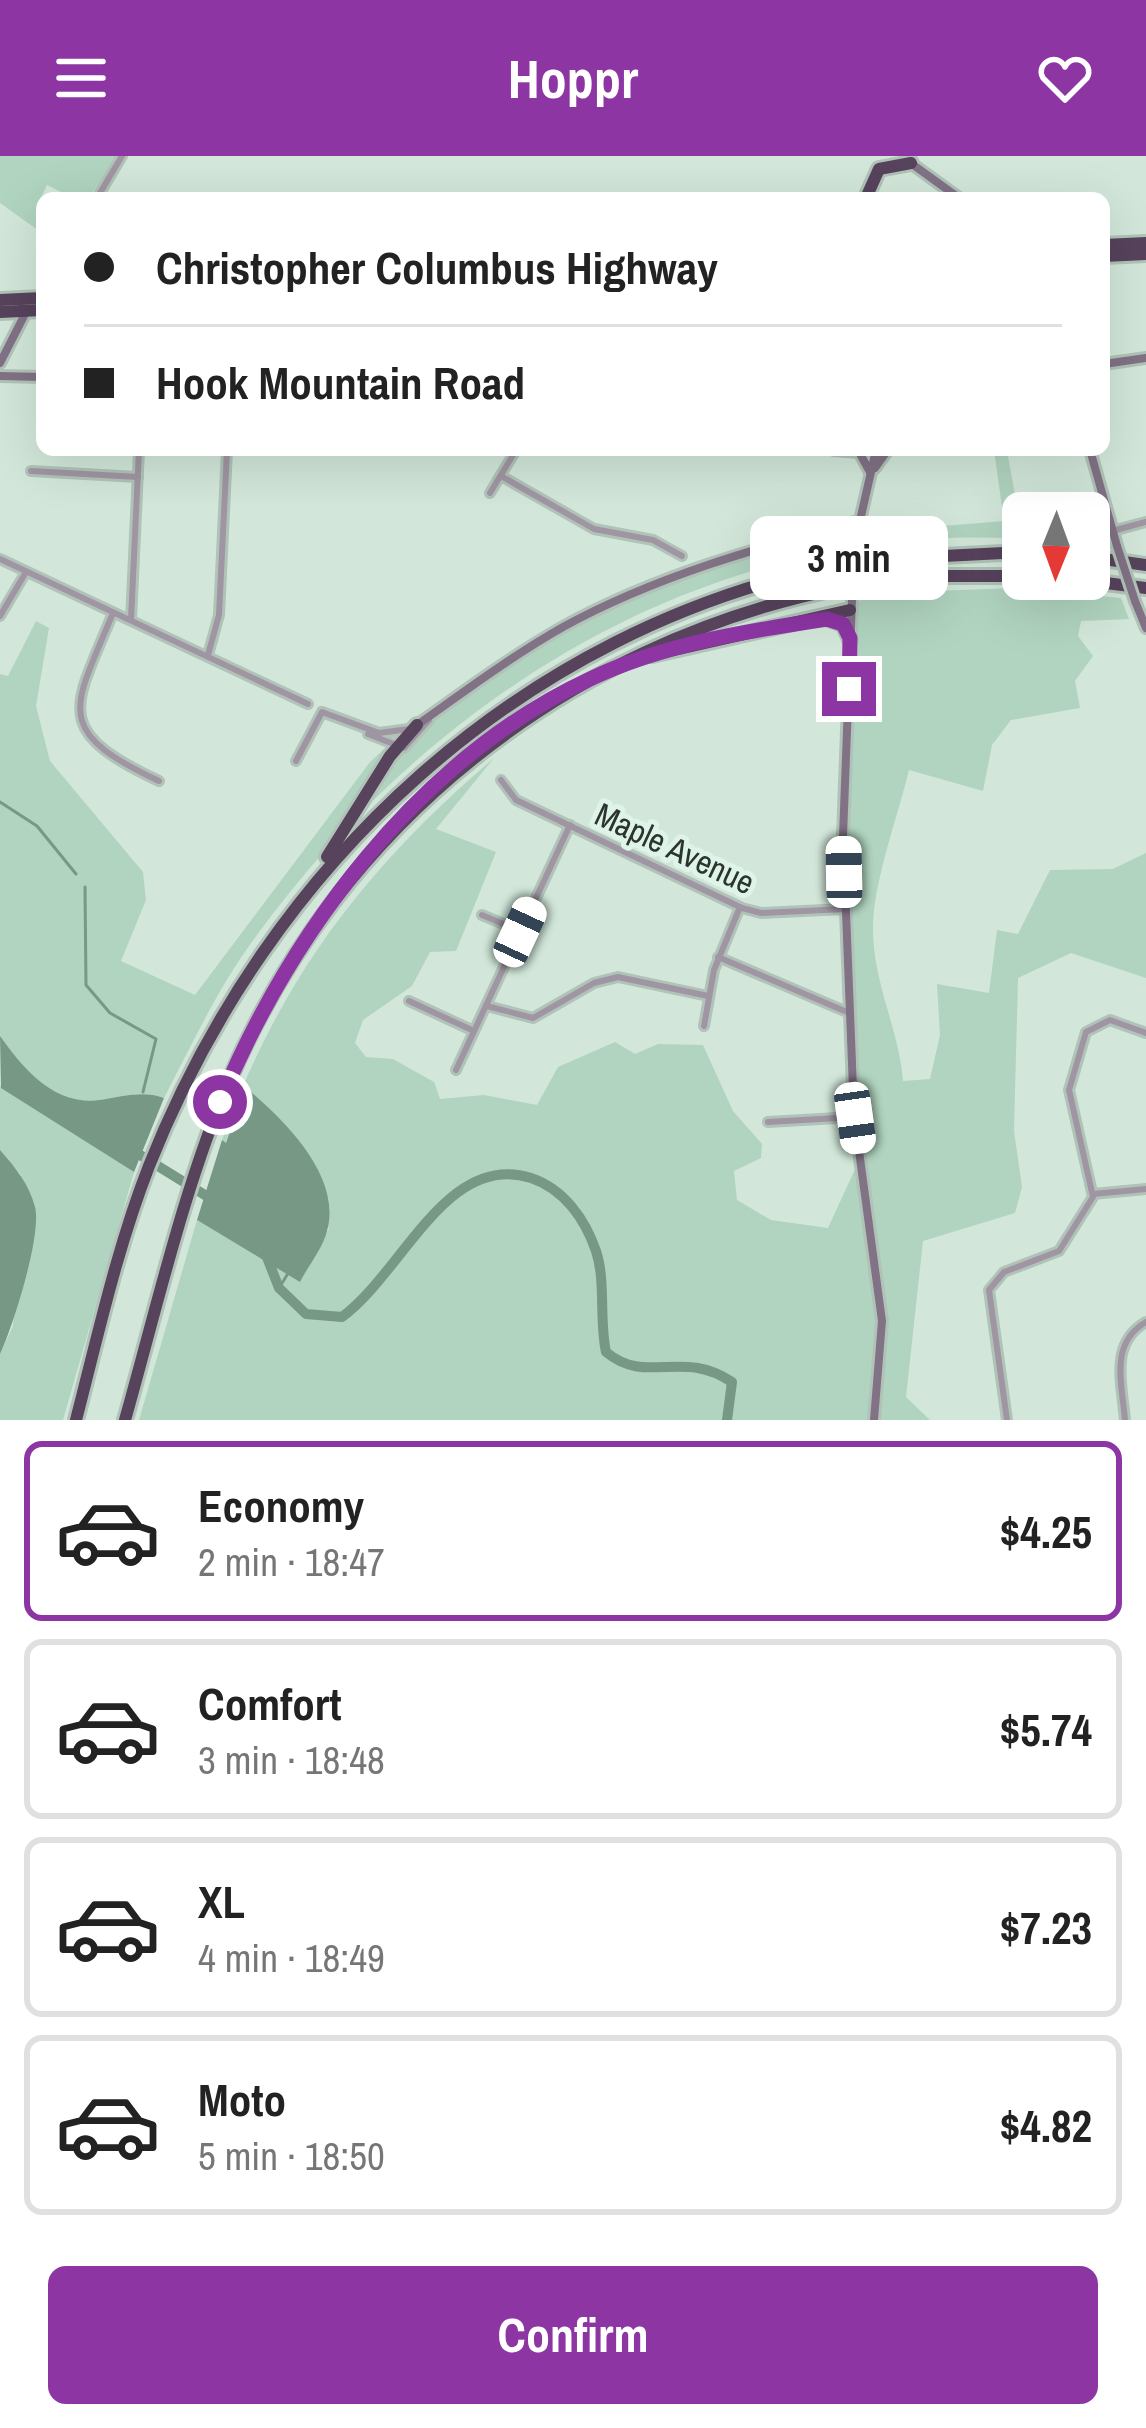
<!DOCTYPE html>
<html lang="en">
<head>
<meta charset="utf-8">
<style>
  :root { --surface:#fff; --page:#f6f6f6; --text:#222; --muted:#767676; --line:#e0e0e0; --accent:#8c35a3 }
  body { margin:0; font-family:"Archivo Narrow",sans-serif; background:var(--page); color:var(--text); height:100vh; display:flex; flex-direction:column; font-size:45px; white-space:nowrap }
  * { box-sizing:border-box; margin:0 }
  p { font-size:39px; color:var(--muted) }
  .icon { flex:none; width:66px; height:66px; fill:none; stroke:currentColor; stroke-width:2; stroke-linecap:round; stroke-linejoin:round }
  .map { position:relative; height:1264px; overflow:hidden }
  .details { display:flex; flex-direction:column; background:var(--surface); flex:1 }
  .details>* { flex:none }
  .banner { position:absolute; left:36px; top:36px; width:1074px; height:264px; border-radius:18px; box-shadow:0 12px 48px #0002; display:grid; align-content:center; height:264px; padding:0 48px; background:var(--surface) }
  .needle { width:78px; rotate:181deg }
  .controls { position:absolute; left:1002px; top:336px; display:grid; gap:24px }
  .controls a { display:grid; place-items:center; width:108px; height:108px; border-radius:18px; background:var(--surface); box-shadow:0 12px 48px #0002; font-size:60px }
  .end { position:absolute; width:54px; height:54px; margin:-27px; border:15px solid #8c35a3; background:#fff; box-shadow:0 0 0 6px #fff }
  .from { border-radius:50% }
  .bubble { position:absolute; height:84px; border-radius:18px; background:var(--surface); box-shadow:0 12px 48px #0002; font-size:39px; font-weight:700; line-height:84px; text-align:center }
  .car { position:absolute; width:36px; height:72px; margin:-36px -18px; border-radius:15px; box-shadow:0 0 9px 3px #0007; background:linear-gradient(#fff 24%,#345 0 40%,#fff 0 76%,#345 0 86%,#fff 0) }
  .banner b { display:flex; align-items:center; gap:42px; height:114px; font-size:45px }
  .banner b+b { border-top:3px solid var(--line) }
  .banner i { width:30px; height:30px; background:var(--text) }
  ul { padding:21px 0 0; list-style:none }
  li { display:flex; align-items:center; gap:36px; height:180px; margin:0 24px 18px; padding:0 24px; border:6px solid var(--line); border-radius:18px }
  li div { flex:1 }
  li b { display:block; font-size:45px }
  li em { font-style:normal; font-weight:700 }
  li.active { border-color:var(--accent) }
  li>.icon { width:108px; height:108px; stroke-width:1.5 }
  .primary-button { display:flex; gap:24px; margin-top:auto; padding:24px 48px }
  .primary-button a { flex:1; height:138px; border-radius:18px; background:var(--accent); color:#fff; font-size:48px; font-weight:700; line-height:138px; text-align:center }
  header { display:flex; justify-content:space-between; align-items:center; height:156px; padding:0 48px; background:var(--accent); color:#fff; font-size:54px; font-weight:700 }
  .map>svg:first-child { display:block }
</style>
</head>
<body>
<header><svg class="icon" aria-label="menu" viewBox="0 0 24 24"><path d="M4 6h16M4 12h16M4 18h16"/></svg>Hoppr<svg class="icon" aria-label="heart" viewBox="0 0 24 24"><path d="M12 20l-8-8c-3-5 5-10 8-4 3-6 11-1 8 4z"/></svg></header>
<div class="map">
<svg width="1146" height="1264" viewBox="0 0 1146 1264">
  <rect width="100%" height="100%" fill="#d2e7da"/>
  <g fill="#b0d4bf">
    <path d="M0 0H117L89 42H73L47 29 38 48 42 77 0 47Z"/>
    <path d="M994 294H1026L1008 300 1023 383C712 364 432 537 254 783 218 832 192 888 164 942 141 934 122 941 99 944 54 950 23 912 0 880V518L8 520 36 465 49 472 36 550 50 605 143 716 146 744 121 805 195 839 370 606 409 570 494 513 630 437 762 390 860 386 918 372 1004 365Z"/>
    <path d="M1015 432 1121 442 1129 463 1081 465 1078 480 1093 500 1075 525 1080 552 1011 564 992 589 983 635 909 614C898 660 874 724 873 770 872 826 899 872 903 925L930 923 940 879 937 828 989 837 997 774 1018 778 1050 714 1113 713 1146 697V822L1071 797 1018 822 1014 975 1022 1031 1015 1057 923 1085 906 1241 930 1264H139L197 1064 300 1125 329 1072 241 942 225 988 222 984C279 824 365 712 494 602L436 673 496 696 456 795 430 796 412 830 363 864 355 887 366 901 393 903 434 926 440 943 484 939 537 949 558 911 615 886 635 898 658 888 703 889 733 955 762 988 761 1002 734 1015 737 1044 771 1064 828 1072 862 998 849 907 841 672 851 446 909 436Z"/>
    <path d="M0 930 134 1016 63 1264H0V1198L13 1170 21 1019 0 994Z"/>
  </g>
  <g fill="#769885">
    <path d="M0 880C23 912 54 950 99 944 122 941 142 934 164 942L134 1016 1 932Z"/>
    <path d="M251 936C287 967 342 1022 327 1075 323 1092 308 1110 300 1126L197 1064 222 984 226 987 241 942Z"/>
    <path d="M0 994C15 1011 29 1028 35 1051 42 1079 13 1170 0 1198Z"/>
  </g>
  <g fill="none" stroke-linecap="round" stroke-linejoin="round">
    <g stroke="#769885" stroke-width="3">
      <path d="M0 646 37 670 76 718"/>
      <path d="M85 731 86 829 110 857 156 883 143 936"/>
      <path d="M279 1132 287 1119"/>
    </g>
    <g stroke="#769885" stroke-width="10">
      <path d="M132 994 213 1044"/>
      <path d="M266 1099 279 1132 306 1158 342 1161C403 1116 447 995 531 1022 564 1033 585 1063 596 1095 606 1125 599 1164 606 1196 647 1230 681 1192 732 1226L727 1264"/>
    </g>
    <g stroke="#b1c3b8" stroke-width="12">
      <g id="street">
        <path d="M97 42 122 0"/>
        <path d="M31 315 138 321"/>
        <path d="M501 320 594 373 653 384 682 400"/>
        <path d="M490 337 516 294"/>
        <path d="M1112 375 1146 366"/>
        <path d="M0 403 308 548"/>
        <path d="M113 457C74 552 50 574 159 625"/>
        <path d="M0 460 26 416"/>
        <path d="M131 464 139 294"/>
        <path d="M208 499 219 459 227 294"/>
        <path d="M368 578 404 592 429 564"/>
        <path d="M296 605 322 556 379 577 409 573"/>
        <path d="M501 624 516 644 742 752 761 757 845 753"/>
        <path d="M482 759 520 775"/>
        <path d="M718 801 847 856"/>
        <path d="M409 845 474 875"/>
        <path d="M487 850 533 862 594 827 618 821 708 840"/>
        <path d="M704 870 714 814 740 751"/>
        <path d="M456 914 570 669"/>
        <path d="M768 966 855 961"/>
        <path d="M1093 1038 1146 1033"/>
        <path d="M1007 1264 989 1134 1004 1116 1059 1095 1093 1041 1069 934 1086 876 1110 864 1146 877"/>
        <path d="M1125 1264C1122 1228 1109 1187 1146 1166"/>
      </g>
    </g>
    <g stroke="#b1c3b8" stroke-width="14">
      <g id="secondary">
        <path d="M912 8 959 42"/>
        <path d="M0 207 26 156"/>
        <path d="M1104 208 1146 202"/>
        <path d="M0 220 42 221"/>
        <path d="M834 294 859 296 870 316"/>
        <path d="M1090 294 1117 390"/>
        <path d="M875 312 888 294"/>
        <path d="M1135 445 1146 472"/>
        <path d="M417 569C465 535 512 500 563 471 656 420 757 392 858 365"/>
        <path d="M874 1264 882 1165 854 958 843 680 854 391 876 294"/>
      </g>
    </g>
    <g stroke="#b1c3b8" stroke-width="18">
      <g id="highway">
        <path d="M866 42 879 13 911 7"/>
        <path d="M1104 89 1146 87"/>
        <path d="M1104 100 1146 98"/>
        <path d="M0 144 42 142"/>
        <path d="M0 156 42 154"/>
        <path d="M1089 401 1146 409"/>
        <path d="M865 404 1023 396"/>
        <path d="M1074 423 1146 432"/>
        <path d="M863 428 927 420H1023"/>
        <path d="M829 463 843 468 850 483"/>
        <path d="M652 499 850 454"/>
        <path d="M327 701 390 600 417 569"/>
        <path d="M76 1264C98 1179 117 1092 149 1010 269 707 519 473 842 408"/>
        <path d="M125 1264C157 1151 183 1034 229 925 338 668 568 487 840 432"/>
      </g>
    </g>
    <use href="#street" stroke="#a096a3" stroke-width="6"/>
    <use href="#secondary" stroke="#817285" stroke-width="8"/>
    <use href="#highway" stroke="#57435c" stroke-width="12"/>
    <g stroke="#b1c3b8" stroke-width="14" stroke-linecap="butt">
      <path id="secondary-bridge" d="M1117 390 1135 445"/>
    </g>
    <g stroke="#b1c3b8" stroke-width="18" stroke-linecap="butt">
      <g id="highway-bridge">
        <path d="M842 408 865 404"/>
        <path d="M840 432 863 428"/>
      </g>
    </g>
    <use href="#secondary-bridge" stroke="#817285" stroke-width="8"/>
    <use href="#highway-bridge" stroke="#57435c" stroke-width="12"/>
  </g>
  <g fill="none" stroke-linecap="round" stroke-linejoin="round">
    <path stroke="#8c35a3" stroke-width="15" d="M220 946C291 776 418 603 590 523 663 488 748 475 827 463L843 468 850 482 849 533"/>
  </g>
  <g text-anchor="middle" stroke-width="10" stroke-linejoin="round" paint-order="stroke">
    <g font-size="33" fill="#2c342f" stroke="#dff4e8">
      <text transform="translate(675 692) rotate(25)" y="12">Maple Avenue</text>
    </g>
  </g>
</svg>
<div class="controls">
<a><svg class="needle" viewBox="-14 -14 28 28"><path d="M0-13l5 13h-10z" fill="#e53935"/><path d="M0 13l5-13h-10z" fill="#767676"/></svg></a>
</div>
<i class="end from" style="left:220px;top:946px"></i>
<i class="end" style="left:849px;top:533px"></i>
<div class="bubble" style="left:750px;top:360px;width:198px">3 min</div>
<i class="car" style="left:844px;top:716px;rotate:359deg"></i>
<i class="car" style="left:520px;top:776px;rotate:25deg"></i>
<i class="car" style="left:855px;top:962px;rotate:172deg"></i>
<div class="banner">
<b><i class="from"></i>Christopher Columbus Highway</b>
<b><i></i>Hook Mountain Road</b>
</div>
</div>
<section class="details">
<ul>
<li class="active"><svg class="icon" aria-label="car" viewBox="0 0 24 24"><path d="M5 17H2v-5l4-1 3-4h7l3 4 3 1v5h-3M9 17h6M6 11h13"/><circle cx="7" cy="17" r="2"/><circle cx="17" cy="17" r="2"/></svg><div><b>Economy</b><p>2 min · 18:47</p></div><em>$4.25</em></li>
<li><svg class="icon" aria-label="car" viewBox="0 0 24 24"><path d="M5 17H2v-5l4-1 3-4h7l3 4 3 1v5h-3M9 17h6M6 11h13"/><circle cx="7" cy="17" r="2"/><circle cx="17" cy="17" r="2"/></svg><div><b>Comfort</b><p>3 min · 18:48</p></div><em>$5.74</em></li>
<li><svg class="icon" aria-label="car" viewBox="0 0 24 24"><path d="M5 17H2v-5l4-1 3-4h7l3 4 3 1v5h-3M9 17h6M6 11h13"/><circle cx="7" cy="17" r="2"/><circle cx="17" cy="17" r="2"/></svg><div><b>XL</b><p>4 min · 18:49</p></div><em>$7.23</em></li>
<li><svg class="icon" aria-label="car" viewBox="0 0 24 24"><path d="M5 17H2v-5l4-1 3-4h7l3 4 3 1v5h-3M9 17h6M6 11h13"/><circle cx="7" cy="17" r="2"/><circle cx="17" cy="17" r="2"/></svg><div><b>Moto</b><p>5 min · 18:50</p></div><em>$4.82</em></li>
</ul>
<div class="primary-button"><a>Confirm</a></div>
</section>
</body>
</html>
